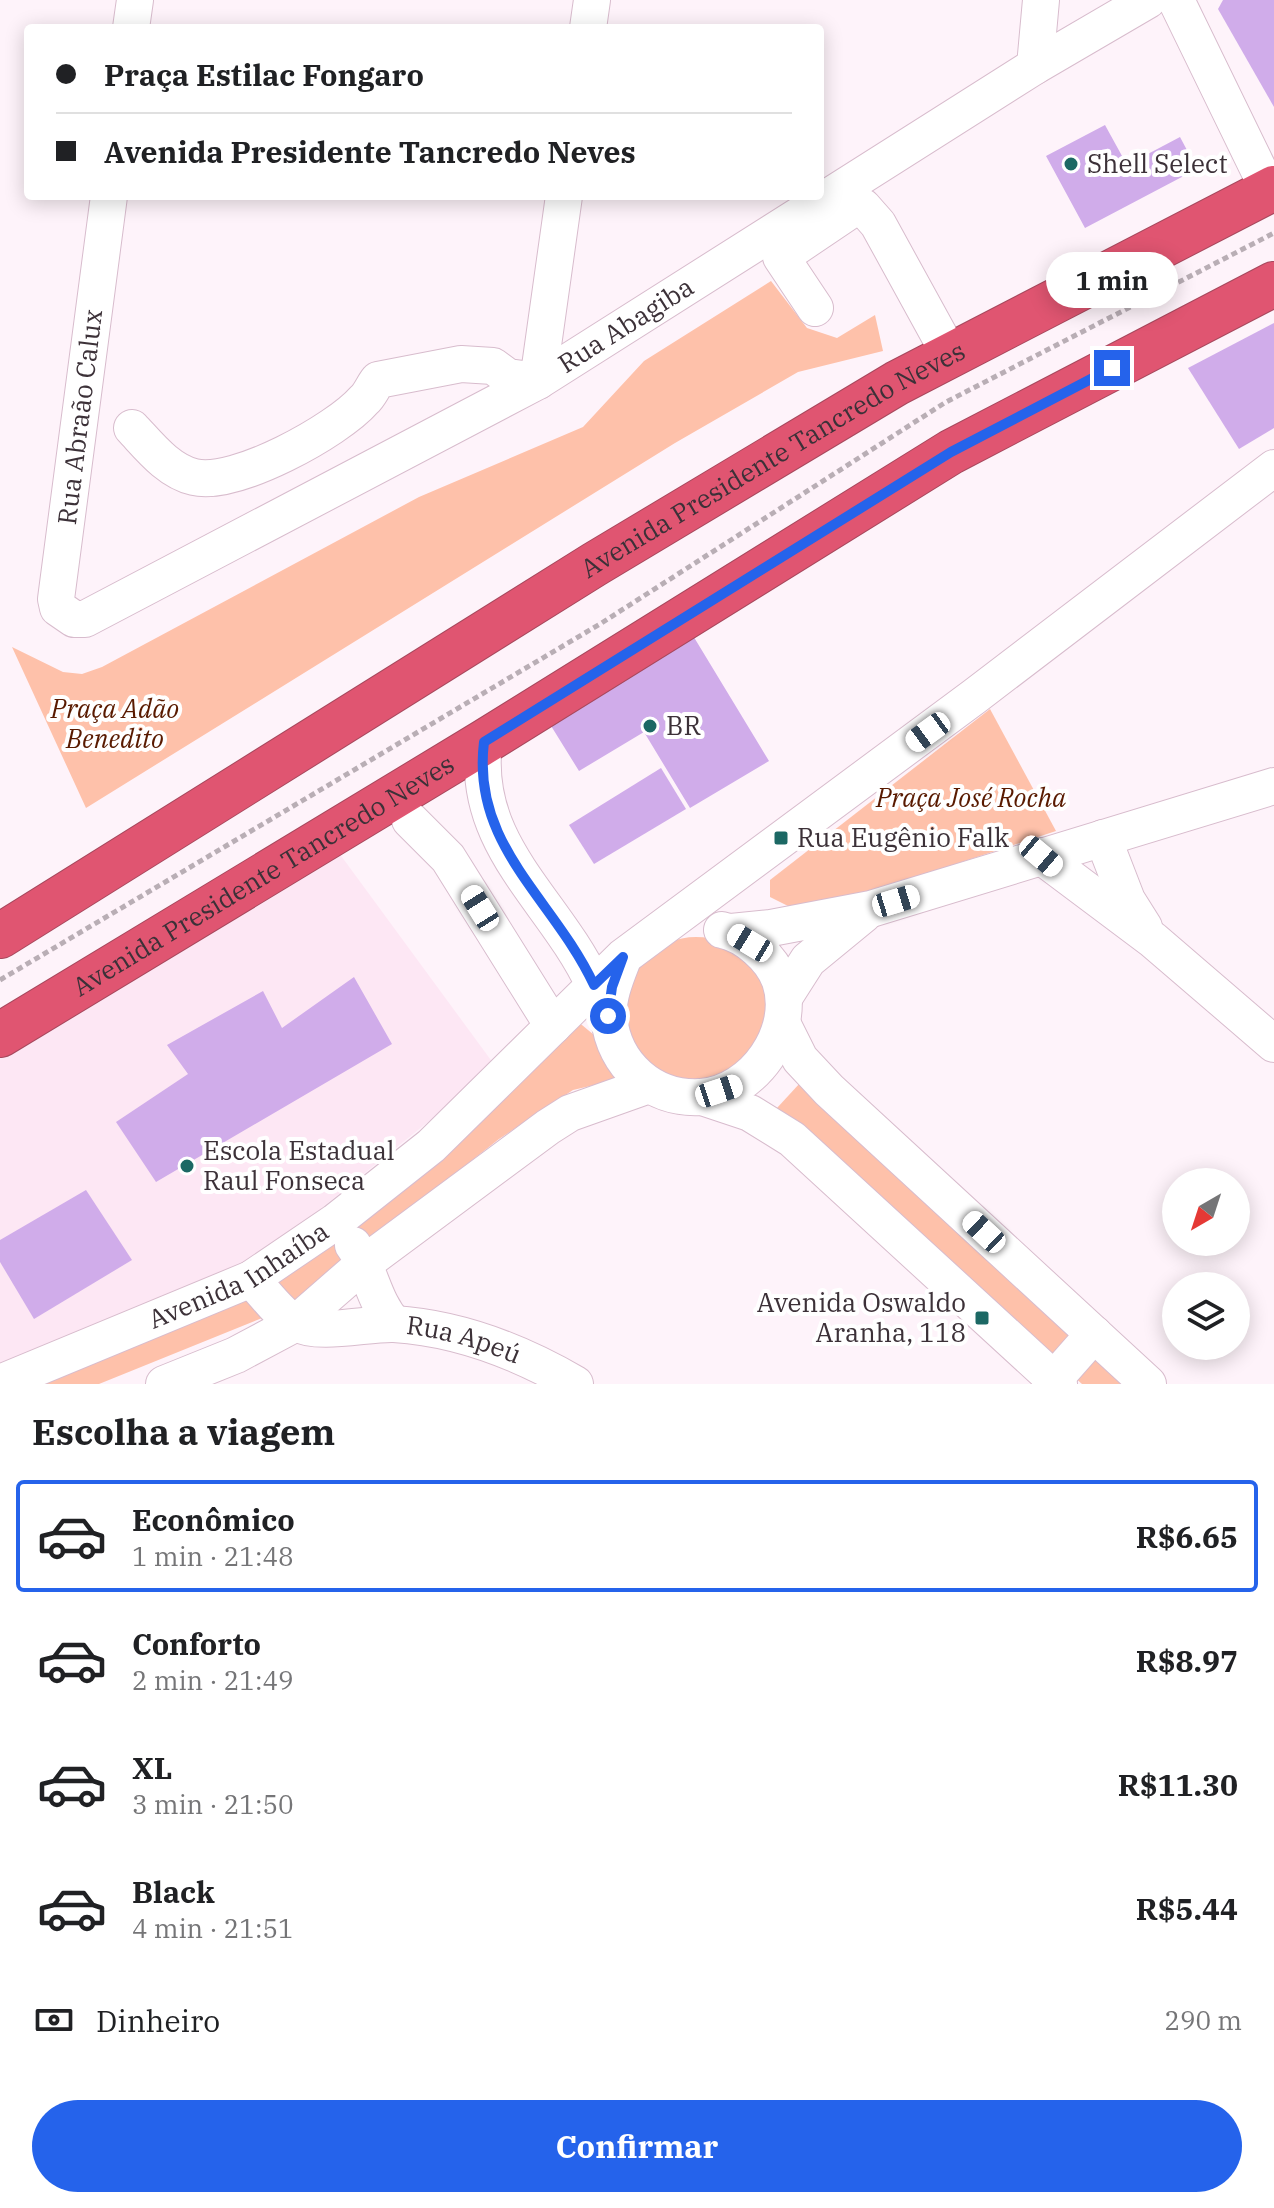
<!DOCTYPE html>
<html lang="pt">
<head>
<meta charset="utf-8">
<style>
  :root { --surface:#fff; --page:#f2f2f2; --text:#202124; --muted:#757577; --line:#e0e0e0; --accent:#2563eb }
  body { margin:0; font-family:"IBM Plex Serif",serif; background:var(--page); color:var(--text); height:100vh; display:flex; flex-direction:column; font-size:30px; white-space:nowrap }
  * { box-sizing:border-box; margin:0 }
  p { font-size:26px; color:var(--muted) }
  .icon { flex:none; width:44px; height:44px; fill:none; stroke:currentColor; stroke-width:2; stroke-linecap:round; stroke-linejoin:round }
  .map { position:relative; height:1384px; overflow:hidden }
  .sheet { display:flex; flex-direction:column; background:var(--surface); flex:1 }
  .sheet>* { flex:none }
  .banner { position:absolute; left:24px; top:24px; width:800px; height:176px; border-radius:8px; box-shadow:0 4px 20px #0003; display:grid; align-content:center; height:176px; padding:0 32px; background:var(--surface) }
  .needle { width:52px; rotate:219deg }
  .fabs { position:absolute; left:1162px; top:1168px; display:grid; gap:16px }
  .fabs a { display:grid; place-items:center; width:88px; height:88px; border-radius:50%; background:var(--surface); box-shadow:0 4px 20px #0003; font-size:40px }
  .end { position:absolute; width:36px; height:36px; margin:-18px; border:10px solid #2563eb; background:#fff; box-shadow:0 0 0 4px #fff }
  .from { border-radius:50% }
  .bubble { position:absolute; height:56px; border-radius:28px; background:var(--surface); box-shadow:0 4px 20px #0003; font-size:26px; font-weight:700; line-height:56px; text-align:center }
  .car { position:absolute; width:24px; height:48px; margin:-24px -12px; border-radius:10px; box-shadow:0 0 6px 2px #0007; background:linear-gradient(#fff 24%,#345 0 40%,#fff 0 76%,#345 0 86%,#fff 0) }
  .banner b { display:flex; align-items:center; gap:28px; height:76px; font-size:30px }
  .banner b+b { border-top:2px solid var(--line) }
  .banner i { width:20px; height:20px; background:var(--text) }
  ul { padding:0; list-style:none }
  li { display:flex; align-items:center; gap:24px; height:112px; margin:0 16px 12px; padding:0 16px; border:4px solid transparent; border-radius:8px }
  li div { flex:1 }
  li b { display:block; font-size:30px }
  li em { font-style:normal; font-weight:700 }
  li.selected { border-color:var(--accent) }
  li>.icon { width:72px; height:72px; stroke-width:1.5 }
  h2 { padding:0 32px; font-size:36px; line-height:96px }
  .pay { display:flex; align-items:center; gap:20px; height:88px; padding:0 32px; font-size:30px }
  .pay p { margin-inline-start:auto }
  .primary-button { display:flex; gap:16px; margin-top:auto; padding:16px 32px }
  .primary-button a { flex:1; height:92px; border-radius:48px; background:var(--accent); color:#fff; font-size:32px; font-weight:700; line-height:92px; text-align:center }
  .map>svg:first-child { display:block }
</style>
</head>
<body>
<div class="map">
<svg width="1274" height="1384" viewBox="0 0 1274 1384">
  <rect width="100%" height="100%" fill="#fef3fa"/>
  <path fill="#fde7f4" d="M339 853 496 1067 251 1265 0 1367V1056Z"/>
  <g fill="#fec1aa">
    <path d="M771 281 807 328 837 338 875 315 883 351 798 372 675 443 86 808 12 647 63 672 82 674 102 667 419 497 583 427 644 361Z"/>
    <path d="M990 709 1056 831 804 914 770 897V880Z"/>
    <circle cx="696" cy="1009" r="72"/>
    <path d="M576 1020 594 1035 616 1080 573 1090 499 1139 282 1310 99 1384H32L245 1297Z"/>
    <path d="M800 1083 1130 1384H1082L777 1108Z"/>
  </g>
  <g fill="#d0acea">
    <path d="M1223 0H1274V107L1218 9Z"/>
    <path d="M1105 125 1127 165 1180 137 1197 169 1085 228 1046 156Z"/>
    <path d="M1274 323V428L1239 449 1188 368Z"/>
    <path d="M692 634 769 761 690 808 644 732 579 771 548 721Z"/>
    <path d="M661 768 686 809 594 864 569 825Z"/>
    <path d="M354 977 392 1044 156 1182 116 1122 188 1074 167 1045 263 991 282 1028Z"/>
    <path d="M86 1190 132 1260 34 1319 0 1262V1240Z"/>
  </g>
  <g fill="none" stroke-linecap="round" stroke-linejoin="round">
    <g stroke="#d8bccd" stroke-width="38">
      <g id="minor">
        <path d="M1176 0 1269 191"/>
        <path d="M131 28 135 0"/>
        <path d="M588 28 592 0"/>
        <path d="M1035 66 1041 0"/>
        <path id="s1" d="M109 196 56 599 58 608 74 619H85L538 381 1035 66 1148 0"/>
        <path d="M815 308 781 257 855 207H863L878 224 950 355"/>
        <path d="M132 428C149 446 168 471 194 477 235 487 337 431 364 400 370 395 373 386 378 380L461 364 493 366 508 377 538 381 564 196"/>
        <path d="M484 742C471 846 554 899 594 985"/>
        <path d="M410 820 448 858 553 1026"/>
        <path d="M1103 838 1127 900 1144 927"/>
        <path d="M1041 856 1153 940 1274 1044"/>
        <path d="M731 932 771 928 871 909 1274 786"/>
        <path d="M623 959C616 977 607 998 609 1018 614 1065 652 1100 701 1097 754 1093 797 1031 780 981 772 958 746 935 722 930"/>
        <path d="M785 996 808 960 864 914"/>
        <path d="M783 1025 800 1059 829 1090 1148 1384"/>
        <path d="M702 1097 750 1113 792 1139 1059 1384"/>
        <path d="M353 1245C371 1270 373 1301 394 1324"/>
        <path id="s2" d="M251 1279C264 1292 280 1315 295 1323 320 1336 367 1323 394 1324 458 1328 520 1352 575 1384"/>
        <path id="s3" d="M0 1383 251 1279 335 1222 431 1146 623 957 975 696 1274 468"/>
        <path d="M164 1384 236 1355 296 1323 366 1262 548 1127 570 1113 646 1086"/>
        <path d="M1050 1384 1094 1334"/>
      </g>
    </g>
    <g stroke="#a7485d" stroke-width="46">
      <g id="highway">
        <path id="s4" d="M0 936 595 564 897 383 1274 188"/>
        <path id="s5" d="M0 1035 484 742 951 452 1274 284"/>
      </g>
    </g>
    <path stroke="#b9aeb5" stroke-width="5" stroke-dasharray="6 4" stroke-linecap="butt" d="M0 980 600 624 946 402 1274 233"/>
    <use href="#minor" stroke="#fff" stroke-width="36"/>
    <use href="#highway" stroke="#e05571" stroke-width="44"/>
  </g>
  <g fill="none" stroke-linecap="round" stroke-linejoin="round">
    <path stroke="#2563eb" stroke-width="10" d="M608 1016 612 987 623 957 594 985C554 899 471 846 484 742L951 452 1112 368"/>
  </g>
  <g fill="#1c6864" stroke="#fff" stroke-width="3">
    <circle cx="1071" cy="164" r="8"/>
    <circle cx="650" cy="726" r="8"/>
    <rect x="773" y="830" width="16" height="16" rx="4"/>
    <circle cx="187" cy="1166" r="8"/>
    <rect x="974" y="1310" width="16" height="16" rx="4"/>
  </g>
  <g text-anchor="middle" stroke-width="8" stroke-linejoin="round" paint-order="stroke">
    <g font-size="26" fill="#3c3138" stroke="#fff" text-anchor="start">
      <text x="1087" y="173">Shell Select</text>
      <text x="666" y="735">BR</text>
      <text x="797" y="847">Rua Eugênio Falk</text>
      <text x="203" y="1160">Escola Estadual<tspan x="203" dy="30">Raul Fonseca</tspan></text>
      <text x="966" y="1312" text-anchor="end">Avenida Oswaldo<tspan x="966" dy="30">Aranha, 118</tspan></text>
    </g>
    <g font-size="26" fill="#3c3138" stroke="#fff">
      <text dy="9" stroke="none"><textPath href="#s1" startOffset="1062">Rua Abagiba</textPath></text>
      <text transform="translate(80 417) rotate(-83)" y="9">Rua Abraão Calux</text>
      <text dy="9" stroke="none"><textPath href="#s4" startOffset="908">Avenida Presidente Tancredo Neves</textPath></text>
      <text dy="9" stroke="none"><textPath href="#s5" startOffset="308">Avenida Presidente Tancredo Neves</textPath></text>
      <text dy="9" stroke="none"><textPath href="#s3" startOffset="262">Avenida Inhaíba</textPath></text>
      <text dy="9" stroke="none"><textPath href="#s2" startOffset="234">Rua Apeú</textPath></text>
    </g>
    <g font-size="26" font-style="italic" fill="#591a00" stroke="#fff">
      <text x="115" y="718">Praça Adão<tspan x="115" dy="30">Benedito</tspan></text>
      <text x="971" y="807">Praça José Rocha</text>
    </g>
  </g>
</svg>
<div class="fabs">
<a><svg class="needle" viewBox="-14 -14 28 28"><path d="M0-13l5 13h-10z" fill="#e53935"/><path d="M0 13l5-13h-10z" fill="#757577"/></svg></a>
<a><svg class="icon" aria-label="layers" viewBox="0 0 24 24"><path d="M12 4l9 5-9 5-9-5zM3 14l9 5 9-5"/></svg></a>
</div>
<i class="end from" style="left:608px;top:1016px"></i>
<i class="end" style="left:1112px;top:368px"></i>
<div class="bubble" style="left:1046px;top:252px;width:132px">1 min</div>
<i class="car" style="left:928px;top:732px;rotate:234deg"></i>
<i class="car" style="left:1041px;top:856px;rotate:130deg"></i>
<i class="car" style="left:896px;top:901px;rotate:73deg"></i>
<i class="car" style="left:480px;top:908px;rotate:328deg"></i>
<i class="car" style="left:750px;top:943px;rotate:301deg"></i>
<i class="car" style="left:719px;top:1091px;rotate:72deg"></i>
<i class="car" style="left:984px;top:1232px;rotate:313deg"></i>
<div class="banner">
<b><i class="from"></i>Praça Estilac Fongaro</b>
<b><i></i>Avenida Presidente Tancredo Neves</b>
</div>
</div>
<section class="sheet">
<h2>Escolha a viagem</h2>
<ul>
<li class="selected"><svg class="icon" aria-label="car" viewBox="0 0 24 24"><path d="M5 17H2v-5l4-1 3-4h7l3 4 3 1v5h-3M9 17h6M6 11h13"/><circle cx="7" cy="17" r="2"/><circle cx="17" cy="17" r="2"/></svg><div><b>Econômico</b><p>1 min · 21:48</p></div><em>R$6.65</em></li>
<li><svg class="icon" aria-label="car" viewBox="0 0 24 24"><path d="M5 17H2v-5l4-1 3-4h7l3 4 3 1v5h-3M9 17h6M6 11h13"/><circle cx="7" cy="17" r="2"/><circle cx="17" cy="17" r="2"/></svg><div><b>Conforto</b><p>2 min · 21:49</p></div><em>R$8.97</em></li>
<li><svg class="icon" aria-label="car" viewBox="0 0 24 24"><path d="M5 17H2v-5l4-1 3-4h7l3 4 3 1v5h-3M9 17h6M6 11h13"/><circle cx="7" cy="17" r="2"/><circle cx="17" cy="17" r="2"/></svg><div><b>XL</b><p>3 min · 21:50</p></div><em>R$11.30</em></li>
<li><svg class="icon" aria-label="car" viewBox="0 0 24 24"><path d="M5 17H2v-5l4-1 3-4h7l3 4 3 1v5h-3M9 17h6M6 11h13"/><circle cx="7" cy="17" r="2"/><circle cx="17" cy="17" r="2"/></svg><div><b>Black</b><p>4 min · 21:51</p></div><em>R$5.44</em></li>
</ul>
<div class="pay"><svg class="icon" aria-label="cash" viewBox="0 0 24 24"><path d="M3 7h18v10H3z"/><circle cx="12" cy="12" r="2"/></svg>Dinheiro<p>290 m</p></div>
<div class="primary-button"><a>Confirmar</a></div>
</section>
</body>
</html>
